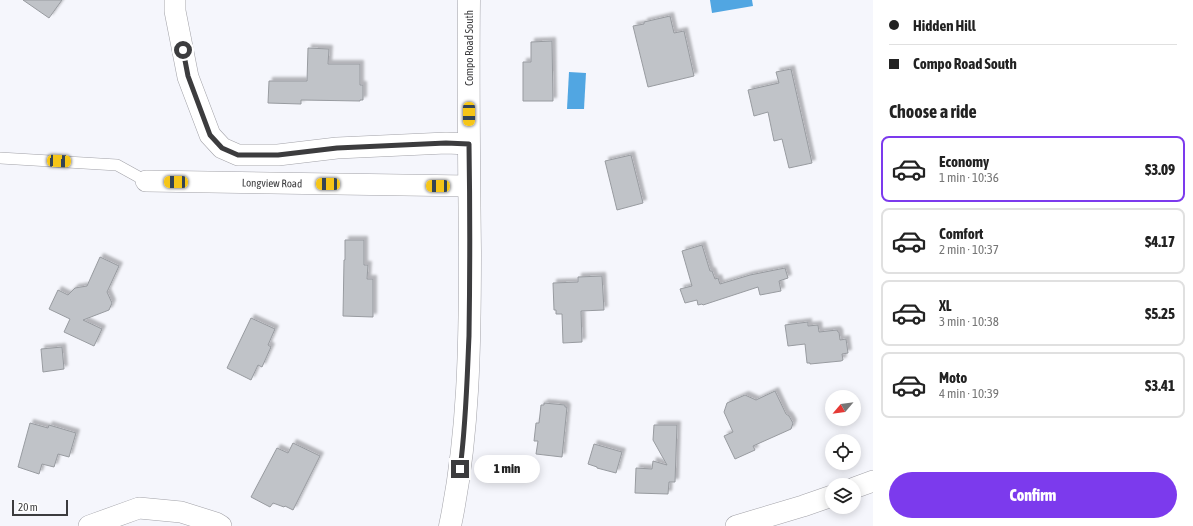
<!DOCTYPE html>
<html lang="en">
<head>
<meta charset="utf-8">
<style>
  :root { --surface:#fff; --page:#f6f6f6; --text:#222; --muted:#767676; --line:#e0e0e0; --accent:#7c3aed }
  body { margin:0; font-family:"Asap Condensed",sans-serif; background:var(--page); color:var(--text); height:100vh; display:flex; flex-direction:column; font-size:15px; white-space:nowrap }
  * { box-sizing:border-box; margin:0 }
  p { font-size:13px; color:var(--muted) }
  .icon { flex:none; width:22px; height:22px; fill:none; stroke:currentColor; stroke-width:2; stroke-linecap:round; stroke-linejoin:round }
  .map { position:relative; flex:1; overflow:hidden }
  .details { display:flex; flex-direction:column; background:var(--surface); width:320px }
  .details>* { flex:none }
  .banner { display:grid; align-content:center; height:88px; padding:0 16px; background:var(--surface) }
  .needle { width:26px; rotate:241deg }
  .fabs { position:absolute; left:825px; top:390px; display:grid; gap:8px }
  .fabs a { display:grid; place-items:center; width:36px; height:36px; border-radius:50%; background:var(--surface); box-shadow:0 2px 10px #0003; font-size:20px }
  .scale { position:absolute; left:12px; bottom:10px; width:56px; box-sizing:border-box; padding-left:4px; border:2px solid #3c3c3e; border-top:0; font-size:11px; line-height:14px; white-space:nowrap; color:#3c3c3e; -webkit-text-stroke:3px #fff; paint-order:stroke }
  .end { position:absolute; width:18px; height:18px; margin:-9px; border:5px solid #3c3c3e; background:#fff; box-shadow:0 0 0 2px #fff }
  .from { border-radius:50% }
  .bubble { position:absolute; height:28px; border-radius:14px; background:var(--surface); box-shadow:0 2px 10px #0003; font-size:13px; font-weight:800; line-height:28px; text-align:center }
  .car { position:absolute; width:12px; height:24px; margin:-12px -6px; border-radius:5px; box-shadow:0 0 3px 1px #0007; background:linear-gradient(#f5c518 24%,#345 0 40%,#f5c518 0 76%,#345 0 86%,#f5c518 0) }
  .banner b { display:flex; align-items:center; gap:14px; height:38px; font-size:15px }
  .banner b+b { border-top:1px solid var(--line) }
  .banner i { width:10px; height:10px; background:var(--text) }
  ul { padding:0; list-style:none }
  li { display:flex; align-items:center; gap:12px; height:66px; margin:0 8px 6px; padding:0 8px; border:2px solid var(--line); border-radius:8px }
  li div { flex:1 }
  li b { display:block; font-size:15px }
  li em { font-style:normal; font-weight:800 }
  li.selected { border-color:var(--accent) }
  li>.icon { width:36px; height:36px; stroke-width:1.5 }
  h2 { padding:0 16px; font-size:18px; line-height:48px }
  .cta { display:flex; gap:8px; margin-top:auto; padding:8px 16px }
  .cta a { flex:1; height:46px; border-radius:24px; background:var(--accent); color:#fff; font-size:16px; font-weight:800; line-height:46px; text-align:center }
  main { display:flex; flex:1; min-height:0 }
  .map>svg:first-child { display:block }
</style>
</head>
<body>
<main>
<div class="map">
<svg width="873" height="526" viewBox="0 0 873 526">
  <defs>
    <filter id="shadow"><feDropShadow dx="3.5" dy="-3.5" stdDeviation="1" flood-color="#0004"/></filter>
  </defs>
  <rect width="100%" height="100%" fill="#f5f6fc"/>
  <g fill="#51a6e2">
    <path d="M710 0H752L753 6 712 13Z"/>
    <path d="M569 72 586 73 584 109H567Z"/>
  </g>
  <g fill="#c0c3c8" stroke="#989ba0" filter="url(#shadow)">
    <path d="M23 0H62L49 18Z"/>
    <path d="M670 16 674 33 684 31 694 76 648 87 633 26 644 24V22Z"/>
    <path d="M552 41 553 101H523V62H531V42Z"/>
    <path d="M308 48 329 49 328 64H360V85H363V100H360V101L301 100V104L268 103 269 81H307Z"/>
    <path d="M791 69 812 163 789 168 782 139 774 141 768 112 754 116 748 90 779 83 776 72Z"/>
    <path d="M631 155 643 203 617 210 605 161Z"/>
    <path d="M345 240H364V265H368L367 279H373V317L343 316 344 260H345Z"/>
    <path d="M702 245 710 271H712L715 279 718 278 720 284 750 275 785 268 788 278 779 281 781 291 760 295 758 287 703 305 702 304 698 305 697 300 685 303 680 289 692 286 682 251Z"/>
    <path d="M100 257 119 266 107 292 112 303 109 310 83 320 102 329 94 346 64 332 70 319 49 309 58 290 68 295 75 288 87 286Z"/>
    <path d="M602 276 604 310 581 311 582 342 563 343 562 314H556V310H554L553 283 578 282V277Z"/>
    <path d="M251 318 275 329 268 345 271 347 262 367 258 365 251 380 227 368Z"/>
    <path d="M808 322V326L818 325 819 332 837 330 838 332H839L840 340 846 339 848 353 842 354 843 360 841 361 810 364V363H807L805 344 788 346 785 325Z"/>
    <path d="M62 347 64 369 43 372 41 349Z"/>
    <path d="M775 391 786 414 789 416 793 423 791 429 753 446 755 450 735 459 724 436 733 432 724 412 727 403 745 395 756 400Z"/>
    <path d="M544 403 565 405V407H567L562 457 536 454 538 441H534L536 423H539L541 405H544Z"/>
    <path d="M30 423 48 428 49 425 76 433 69 457 58 454 54 467 42 464 39 474 18 467Z"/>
    <path d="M654 425H677L675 482H669L668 494 635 493 636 468 652 469 653 461 667 465 653 440Z"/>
    <path d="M293 443 320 456 293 510 285 506 284 507 273 503 270 507 251 497 277 448 288 453Z"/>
    <path d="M594 444 622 452 616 473 597 468V467L588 464Z"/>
  </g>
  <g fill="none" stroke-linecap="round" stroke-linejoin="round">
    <g stroke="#a2a2a8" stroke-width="12">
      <path id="service" d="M0 158 117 165 146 181"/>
    </g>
    <g stroke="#a2a2a8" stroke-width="22">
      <g id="minor">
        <path d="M175 0V11L188 77 210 135 222 148 238 155H278L337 148 446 143 469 144"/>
        <path d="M146 181 469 186"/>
        <path d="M854 488 873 481"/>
        <path d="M89 526 139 508 181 512 216 523 221 526"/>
        <path d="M736 526 803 506 832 496"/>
      </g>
    </g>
    <g stroke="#a2a2a8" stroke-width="23">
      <path id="tertiary" d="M450 526C469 436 470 343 470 252 469 168 468 84 469 0"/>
    </g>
    <use href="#service" stroke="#fff" stroke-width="11"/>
    <use href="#minor" stroke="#fff" stroke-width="21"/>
    <use href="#tertiary" stroke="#fff" stroke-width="22"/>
  </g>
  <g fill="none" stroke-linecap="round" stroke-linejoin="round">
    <path stroke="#3c3c3e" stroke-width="5" d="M183 50 188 76 210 135 222 148 238 155H278L337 148 446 143 469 144C470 208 470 272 469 336 467 380 466 425 460 469"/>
  </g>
  <g text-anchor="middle" stroke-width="3" stroke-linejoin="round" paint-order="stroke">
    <g font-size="11" fill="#3c3c3e" stroke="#fff">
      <text transform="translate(469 48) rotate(-90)" y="4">Compo Road South</text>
      <text transform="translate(272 183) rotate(1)" y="4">Longview Road</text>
    </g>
  </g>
</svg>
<div class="fabs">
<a><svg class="needle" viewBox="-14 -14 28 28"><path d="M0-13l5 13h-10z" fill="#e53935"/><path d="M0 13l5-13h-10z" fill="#767676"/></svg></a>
<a><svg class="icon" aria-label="locate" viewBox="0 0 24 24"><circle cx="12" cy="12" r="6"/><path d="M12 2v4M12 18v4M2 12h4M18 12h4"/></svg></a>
<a><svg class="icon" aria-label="layers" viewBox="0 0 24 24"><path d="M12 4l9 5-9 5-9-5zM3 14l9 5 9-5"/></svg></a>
</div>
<div class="scale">20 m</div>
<i class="end from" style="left:183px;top:50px"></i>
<i class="end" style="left:460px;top:469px"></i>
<div class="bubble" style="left:474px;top:455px;width:66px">1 min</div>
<i class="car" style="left:469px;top:114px;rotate:180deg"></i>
<i class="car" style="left:59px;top:161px;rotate:93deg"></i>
<i class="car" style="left:176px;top:182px;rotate:271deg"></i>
<i class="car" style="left:328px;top:184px;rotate:271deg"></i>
<i class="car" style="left:438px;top:186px;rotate:271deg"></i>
</div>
<section class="details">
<div class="banner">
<b><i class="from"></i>Hidden Hill</b>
<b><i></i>Compo Road South</b>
</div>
<h2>Choose a ride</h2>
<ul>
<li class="selected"><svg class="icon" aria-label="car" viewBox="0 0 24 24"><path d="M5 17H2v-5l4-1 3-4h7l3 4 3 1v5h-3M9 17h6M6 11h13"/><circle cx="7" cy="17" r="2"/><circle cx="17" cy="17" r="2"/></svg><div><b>Economy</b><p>1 min · 10:36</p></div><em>$3.09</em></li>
<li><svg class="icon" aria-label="car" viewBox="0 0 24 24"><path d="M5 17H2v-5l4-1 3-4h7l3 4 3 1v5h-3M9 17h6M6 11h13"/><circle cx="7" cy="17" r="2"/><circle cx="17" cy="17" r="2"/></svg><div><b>Comfort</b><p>2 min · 10:37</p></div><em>$4.17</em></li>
<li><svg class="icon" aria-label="car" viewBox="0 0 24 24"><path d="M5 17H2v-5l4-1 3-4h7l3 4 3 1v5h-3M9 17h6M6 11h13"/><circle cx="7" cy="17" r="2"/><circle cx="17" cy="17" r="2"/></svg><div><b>XL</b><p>3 min · 10:38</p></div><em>$5.25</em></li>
<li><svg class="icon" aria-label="car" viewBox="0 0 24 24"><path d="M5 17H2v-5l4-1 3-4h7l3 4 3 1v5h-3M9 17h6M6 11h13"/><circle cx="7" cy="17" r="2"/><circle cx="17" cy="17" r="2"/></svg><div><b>Moto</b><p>4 min · 10:39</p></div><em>$3.41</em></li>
</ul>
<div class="cta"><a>Confirm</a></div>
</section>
</main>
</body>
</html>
